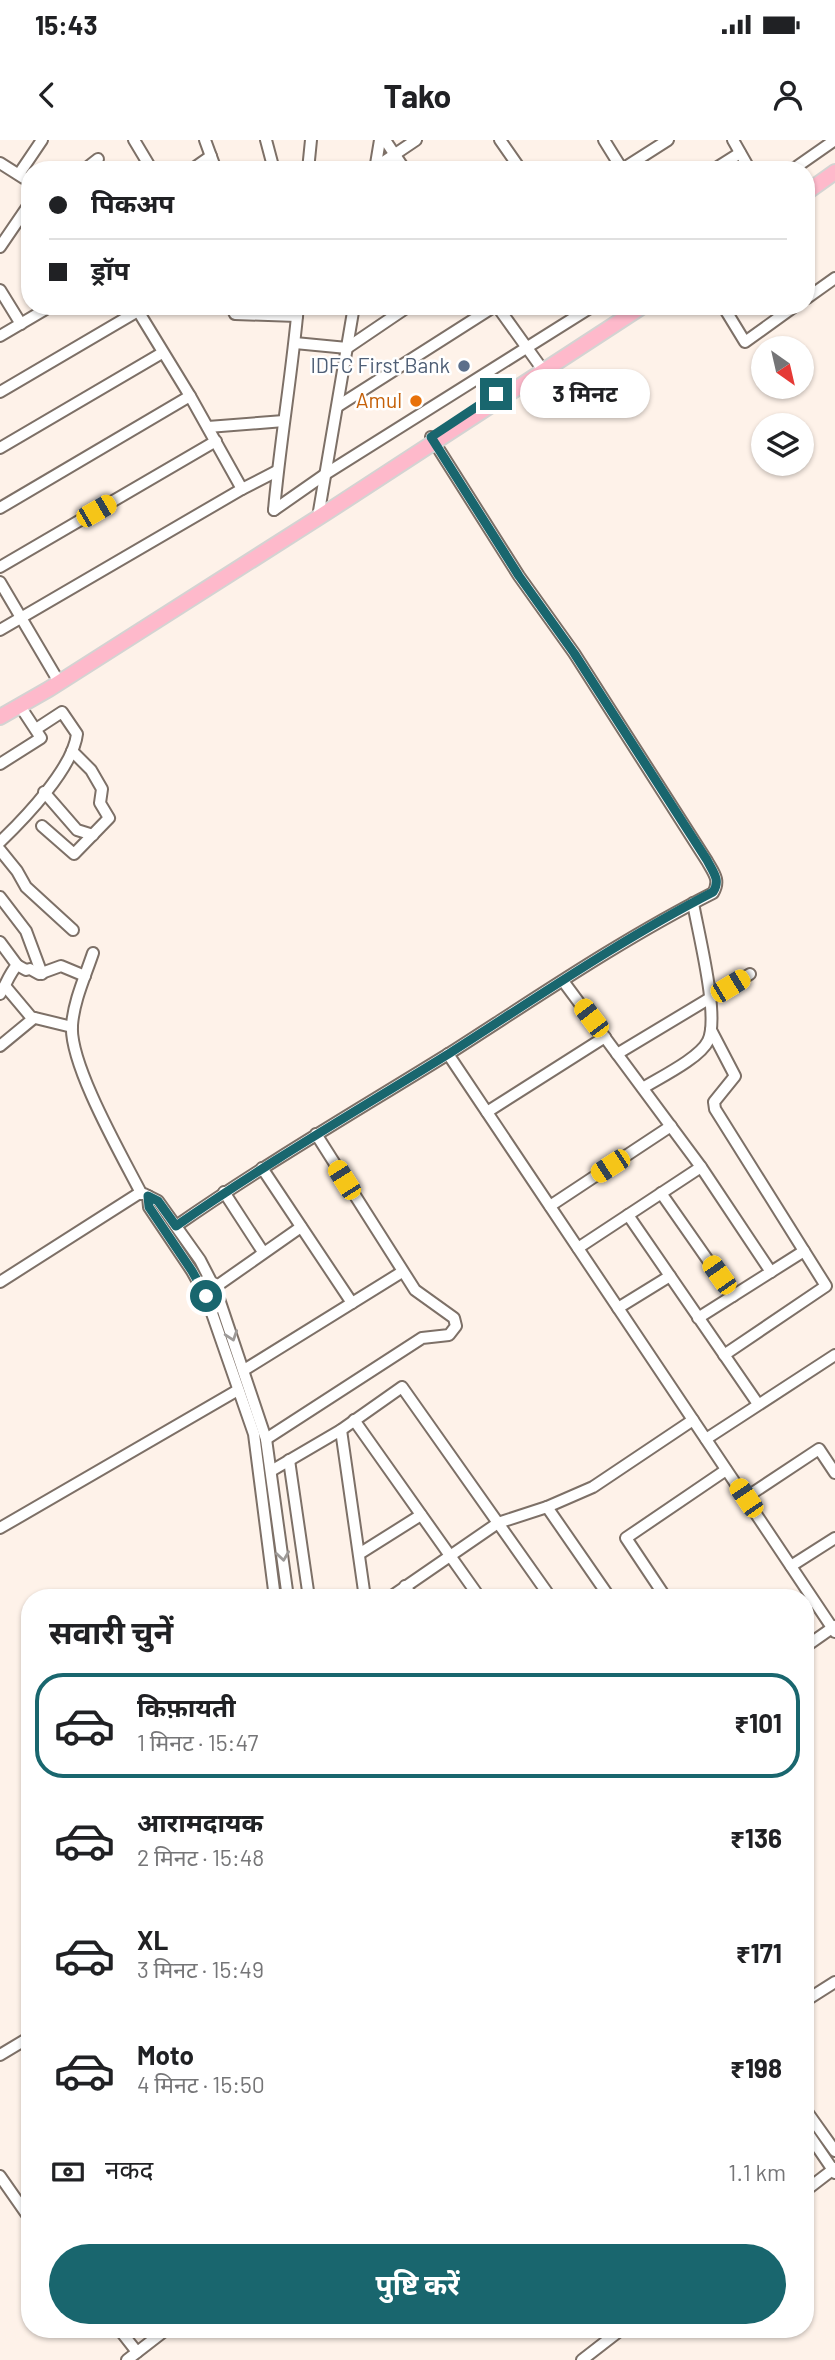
<!DOCTYPE html>
<html lang="hi">
<head>
<meta charset="utf-8">
<style>
  :root { --surface:#fff; --page:#f6f6f6; --text:#202124; --muted:#757577; --line:#e0e0e0; --accent:#19666e }
  body { margin:0; font-family:Barlow,"Noto Sans Devanagari",sans-serif; background:var(--page); color:var(--text); height:100vh; display:flex; flex-direction:column; font-size:26px; white-space:nowrap }
  * { box-sizing:border-box; margin:0 }
  p { font-size:23px; color:var(--muted) }
  .icon { flex:none; width:38px; height:38px; fill:none; stroke:currentColor; stroke-width:2; stroke-linecap:round; stroke-linejoin:round }
  .map { position:relative; flex:1; overflow:hidden }
  .panel { position:absolute; left:21px; top:1449px; width:793px; height:749px; display:flex; flex-direction:column; background:var(--surface); border-radius:28px; box-shadow:0 2px 5px #0004 }
  .panel>* { flex:none }
  .banner { position:absolute; left:21px; top:21px; width:794px; height:154px; border-radius:28px; box-shadow:0 2px 5px #0004; display:grid; align-content:center; height:154px; padding:0 28px; background:var(--surface) }
  .needle { width:46px; rotate:146deg }
  .buttons { position:absolute; left:751px; top:196px; display:grid; gap:14px }
  .buttons a { display:grid; place-items:center; width:63px; height:63px; border-radius:50%; background:var(--surface); box-shadow:0 2px 5px #0004; font-size:35px }
  .end { position:absolute; width:32px; height:32px; margin:-16px; border:9px solid #19666e; background:#fff; box-shadow:0 0 0 4px #fff }
  .from { border-radius:50% }
  .bubble { position:absolute; height:49px; border-radius:24px; background:var(--surface); box-shadow:0 2px 5px #0004; font-size:23px; font-weight:700; line-height:49px; text-align:center }
  .car { position:absolute; width:21px; height:42px; margin:-21px -10px; border-radius:9px; box-shadow:0 0 5px 2px #0007; background:linear-gradient(#f5c518 24%,#345 0 40%,#f5c518 0 76%,#345 0 86%,#f5c518 0) }
  .banner b { display:flex; align-items:center; gap:24px; height:66px; font-size:26px }
  .banner b+b { border-top:2px solid var(--line) }
  .banner i { width:18px; height:18px; background:var(--text) }
  ul { padding:0; list-style:none }
  li { display:flex; align-items:center; gap:21px; height:105px; margin:0 14px 10px; padding:0 14px; border:4px solid transparent; border-radius:28px }
  li div { flex:1 }
  li b { display:block; font-size:26px }
  li em { font-style:normal; font-weight:700 }
  li.selected { border-color:var(--accent) }
  li>.icon { width:63px; height:63px; stroke-width:1.5 }
  h2 { padding:0 28px; font-size:32px; line-height:84px }
  .pay { display:flex; align-items:center; gap:18px; height:77px; padding:0 28px; font-size:26px }
  .pay p { margin-inline-start:auto }
  .button { display:flex; gap:14px; margin-top:auto; padding:14px 28px }
  .button a { flex:1; height:80px; border-radius:42px; background:var(--accent); color:#fff; font-size:28px; font-weight:700; line-height:80px; text-align:center }
  .status { display:flex; justify-content:space-between; align-items:center; height:49px; padding:0 35px; background:var(--surface); direction:ltr }
  .status svg { height:19px; fill:currentColor }
  header { display:flex; justify-content:space-between; align-items:center; height:91px; padding:0 28px; background:var(--surface); font-size:32px; font-weight:700 }
  .map>svg:first-child { display:block }
</style>
</head>
<body>
<div class="status"><b>15:43</b><svg viewBox="0 0 49 12"><path d="M0 12V9h3v3zM5 12V6h3v6zM10 12V3h3v9zM15 12V0h3v12zM26 1h20v11H26zM47 4h2v5h-2z"/></svg></div>
<header><svg class="icon" aria-label="back" viewBox="0 0 24 24"><path d="M15 5l-7 7 7 7"/></svg>Tako<svg class="icon" aria-label="person" viewBox="0 0 24 24"><circle cx="12" cy="8" r="4"/><path d="M4 21q1-7 8-7t8 7"/></svg></header>
<div class="map">
<svg width="835" height="2220" viewBox="0 0 835 2220">
  <rect width="100%" height="100%" fill="#fef2e9"/>
  <g fill="none" stroke-linecap="round" stroke-linejoin="round">
    <g stroke="#7d7067" stroke-width="14">
      <g id="minor">
        <path d="M134 0 152 30"/>
        <path d="M205 0 216 30"/>
        <path d="M266 0 274 30"/>
        <path d="M385 0 405 30"/>
        <path d="M500 0 521 30"/>
        <path d="M604 0 622 29"/>
        <path d="M733 0 750 30"/>
        <path d="M0 23 30 42"/>
        <path d="M376 27 416 0"/>
        <path d="M84 30 98 19"/>
        <path d="M191 30 211 16"/>
        <path d="M308 30 311 0"/>
        <path d="M375 30 380 0"/>
        <path d="M621 30 668 0"/>
        <path d="M713 30 740 13"/>
        <path d="M792 30 835 0"/>
        <path d="M19 34 42 0"/>
        <path d="M0 107 30 63"/>
        <path d="M0 150 21 184"/>
        <path d="M807 158 835 138"/>
        <path d="M231 166 235 174 297 176"/>
        <path d="M497 166 540 226"/>
        <path d="M723 166 745 202 795 166"/>
        <path d="M0 196 51 166"/>
        <path d="M295 203 347 208 409 166"/>
        <path d="M0 252 138 171"/>
        <path d="M338 266 495 166"/>
        <path d="M208 287 284 281"/>
        <path d="M0 308 162 213"/>
        <path d="M242 349 277 331"/>
        <path d="M0 368 190 256"/>
        <path d="M274 370 327 333 593 166"/>
        <path d="M274 370C280 302 292 234 298 166"/>
        <path d="M318 377 354 166"/>
        <path d="M0 427 216 301"/>
        <path d="M0 442 59 542"/>
        <path d="M0 490 242 349 190 256 135 166"/>
        <path d="M0 624 41 598 20 566"/>
        <path d="M44 652 77 690 93 695"/>
        <path d="M42 686 74 714 109 678 100 663 102 649 91 630 72 611"/>
        <path d="M0 702C25 678 73 628 77 594L62 572 36 589"/>
        <path d="M0 710 17 731 26 747 73 790"/>
        <path d="M0 757 26 791 42 834"/>
        <path d="M0 802 17 825C8 836 7 843 0 854"/>
        <path d="M93 813C85 837 74 860 72 885 69 924 122 1016 141 1053"/>
        <path d="M17 825 26 830 30 829 39 834 61 826 85 836"/>
        <path d="M563 841 701 1027 771 1132"/>
        <path d="M5 846 31 877 72 887"/>
        <path d="M711 890 735 936 714 962 715 969 826 1146 724 1215"/>
        <path d="M0 906 34 878"/>
        <path d="M448 914 835 1492"/>
        <path d="M617 914 750 834"/>
        <path d="M643 948C659 938 700 918 708 901 720 877 698 792 693 763"/>
        <path d="M487 972 605 897"/>
        <path d="M262 1028 352 1163"/>
        <path d="M224 1052 263 1112"/>
        <path d="M661 1053 733 1156"/>
        <path d="M148 1056 149 1067 192 1131 206 1156 254 1294 275 1458"/>
        <path d="M550 1066 671 986"/>
        <path d="M628 1075 758 1264"/>
        <path d="M176 1086C265 1024 358 970 450 913 536 858 622 799 713 753 721 740 713 732 707 721L574 513 519 436 431 297"/>
        <path d="M578 1108 701 1027"/>
        <path d="M0 1142 138 1054H144L158 1061 200 1120 217 1153 266 1299 288 1458"/>
        <path d="M214 1148 301 1087"/>
        <path d="M618 1168 670 1136"/>
        <path d="M698 1178 804 1111"/>
        <path d="M244 1230 402 1132"/>
        <path d="M354 1280 480 1458"/>
        <path d="M341 1290 365 1458"/>
        <path d="M266 1299 422 1198 449 1195 456 1186 454 1178 415 1150 316 994"/>
        <path d="M706 1299 835 1215"/>
        <path d="M289 1320 309 1458"/>
        <path d="M271 1331 341 1290 402 1247 551 1458"/>
        <path d="M745 1358 819 1309 835 1333"/>
        <path d="M547 1367 610 1458"/>
        <path d="M0 1388 238 1250"/>
        <path d="M359 1414 421 1375"/>
        <path d="M791 1426 835 1398"/>
        <path d="M405 1446 413 1458"/>
        <path d="M389 1458 498 1383 547 1367 593 1347 693 1280"/>
        <path d="M666 1458 626 1398 726 1330"/>
        <path d="M805 1507 835 1486"/>
        <path d="M805 1861 835 1842"/>
        <path d="M0 1915 30 1897"/>
        <path d="M805 1969 835 2011"/>
        <path d="M805 1989 835 2033"/>
        <path d="M0 2036 30 2079"/>
        <path d="M805 2051 835 2028"/>
        <path d="M119 2189 137 2212"/>
        <path d="M127 2220 167 2189"/>
        <path d="M582 2220 622 2189"/>
      </g>
    </g>
    <g stroke="#d4d3d2" stroke-width="18">
      <g id="major">
        <path d="M807 52 835 32"/>
        <path d="M0 577 49 549 327 372 643 166"/>
      </g>
    </g>
    <use href="#minor" stroke="#fff" stroke-width="10"/>
    <use href="#major" stroke="#feb9cb" stroke-width="14"/>
  </g>
  <defs><path id="oneway-chevron" d="M-2-3.5L2.5 0L-2 3.5" fill="none" stroke-width="1.6" stroke-linecap="round" stroke-linejoin="round" transform="scale(1.75)"/></defs>
  <g stroke="#9d9a98">
    <use href="#oneway-chevron" transform="translate(232 1196) rotate(71)"/>
    <use href="#oneway-chevron" transform="translate(283 1416) rotate(82)"/>
  </g>
  <g fill="none" stroke-linecap="round" stroke-linejoin="round">
    <path stroke="#19666e" stroke-width="9" d="M206 1156 192 1131 149 1067 148 1056 158 1061 176 1086C265 1024 358 970 450 913 536 858 622 799 713 752 721 740 713 732 707 720L574 513 519 436 431 297 496 254"/>
  </g>
  <circle fill="#5c6f8a" stroke="#fff" stroke-width="2.5" cx="464" cy="226" r="7"/>
  <circle fill="#e8710a" stroke="#fff" stroke-width="2.5" cx="416" cy="261" r="7"/>
  <g text-anchor="middle" stroke-width="5" stroke-linejoin="round" paint-order="stroke">
    <g font-size="21" fill="#4e5e75" stroke="#fff" text-anchor="end">
      <text x="450" y="233">IDFC First Bank</text>
    </g>
    <g font-size="21" fill="#c56008" stroke="#fff" text-anchor="end">
      <text x="402" y="268">Amul</text>
    </g>
  </g>
</svg>
<div class="buttons">
<a><svg class="needle" viewBox="-14 -14 28 28"><path d="M0-13l5 13h-10z" fill="#e53935"/><path d="M0 13l5-13h-10z" fill="#757577"/></svg></a>
<a><svg class="icon" aria-label="layers" viewBox="0 0 24 24"><path d="M12 4l9 5-9 5-9-5zM3 14l9 5 9-5"/></svg></a>
</div>
<i class="end from" style="left:206px;top:1156px"></i>
<i class="end" style="left:496px;top:254px"></i>
<div class="bubble" style="left:520px;top:229px;width:130px">3 मिनट</div>
<i class="car" style="left:96px;top:371px;rotate:60deg"></i>
<i class="car" style="left:730px;top:846px;rotate:59deg"></i>
<i class="car" style="left:591px;top:878px;rotate:323deg"></i>
<i class="car" style="left:610px;top:1026px;rotate:237deg"></i>
<i class="car" style="left:344px;top:1040px;rotate:328deg"></i>
<i class="car" style="left:719px;top:1135px;rotate:325deg"></i>
<i class="car" style="left:746px;top:1358px;rotate:326deg"></i>
<div class="banner">
<b><i class="from"></i>पिकअप</b>
<b><i></i>ड्रॉप</b>
</div>
<section class="panel">
<h2>सवारी चुनें</h2>
<ul>
<li class="selected"><svg class="icon" aria-label="car" viewBox="0 0 24 24"><path d="M5 17H2v-5l4-1 3-4h7l3 4 3 1v5h-3M9 17h6M6 11h13"/><circle cx="7" cy="17" r="2"/><circle cx="17" cy="17" r="2"/></svg><div><b>किफ़ायती</b><p>1 मिनट · 15:47</p></div><em>₹101</em></li>
<li><svg class="icon" aria-label="car" viewBox="0 0 24 24"><path d="M5 17H2v-5l4-1 3-4h7l3 4 3 1v5h-3M9 17h6M6 11h13"/><circle cx="7" cy="17" r="2"/><circle cx="17" cy="17" r="2"/></svg><div><b>आरामदायक</b><p>2 मिनट · 15:48</p></div><em>₹136</em></li>
<li><svg class="icon" aria-label="car" viewBox="0 0 24 24"><path d="M5 17H2v-5l4-1 3-4h7l3 4 3 1v5h-3M9 17h6M6 11h13"/><circle cx="7" cy="17" r="2"/><circle cx="17" cy="17" r="2"/></svg><div><b>XL</b><p>3 मिनट · 15:49</p></div><em>₹171</em></li>
<li><svg class="icon" aria-label="car" viewBox="0 0 24 24"><path d="M5 17H2v-5l4-1 3-4h7l3 4 3 1v5h-3M9 17h6M6 11h13"/><circle cx="7" cy="17" r="2"/><circle cx="17" cy="17" r="2"/></svg><div><b>Moto</b><p>4 मिनट · 15:50</p></div><em>₹198</em></li>
</ul>
<div class="pay"><svg class="icon" aria-label="cash" viewBox="0 0 24 24"><path d="M3 7h18v10H3z"/><circle cx="12" cy="12" r="2"/></svg>नकद<p>1.1 km</p></div>
<div class="button"><a>पुष्टि करें</a></div>
</section>
</div>
</body>
</html>
